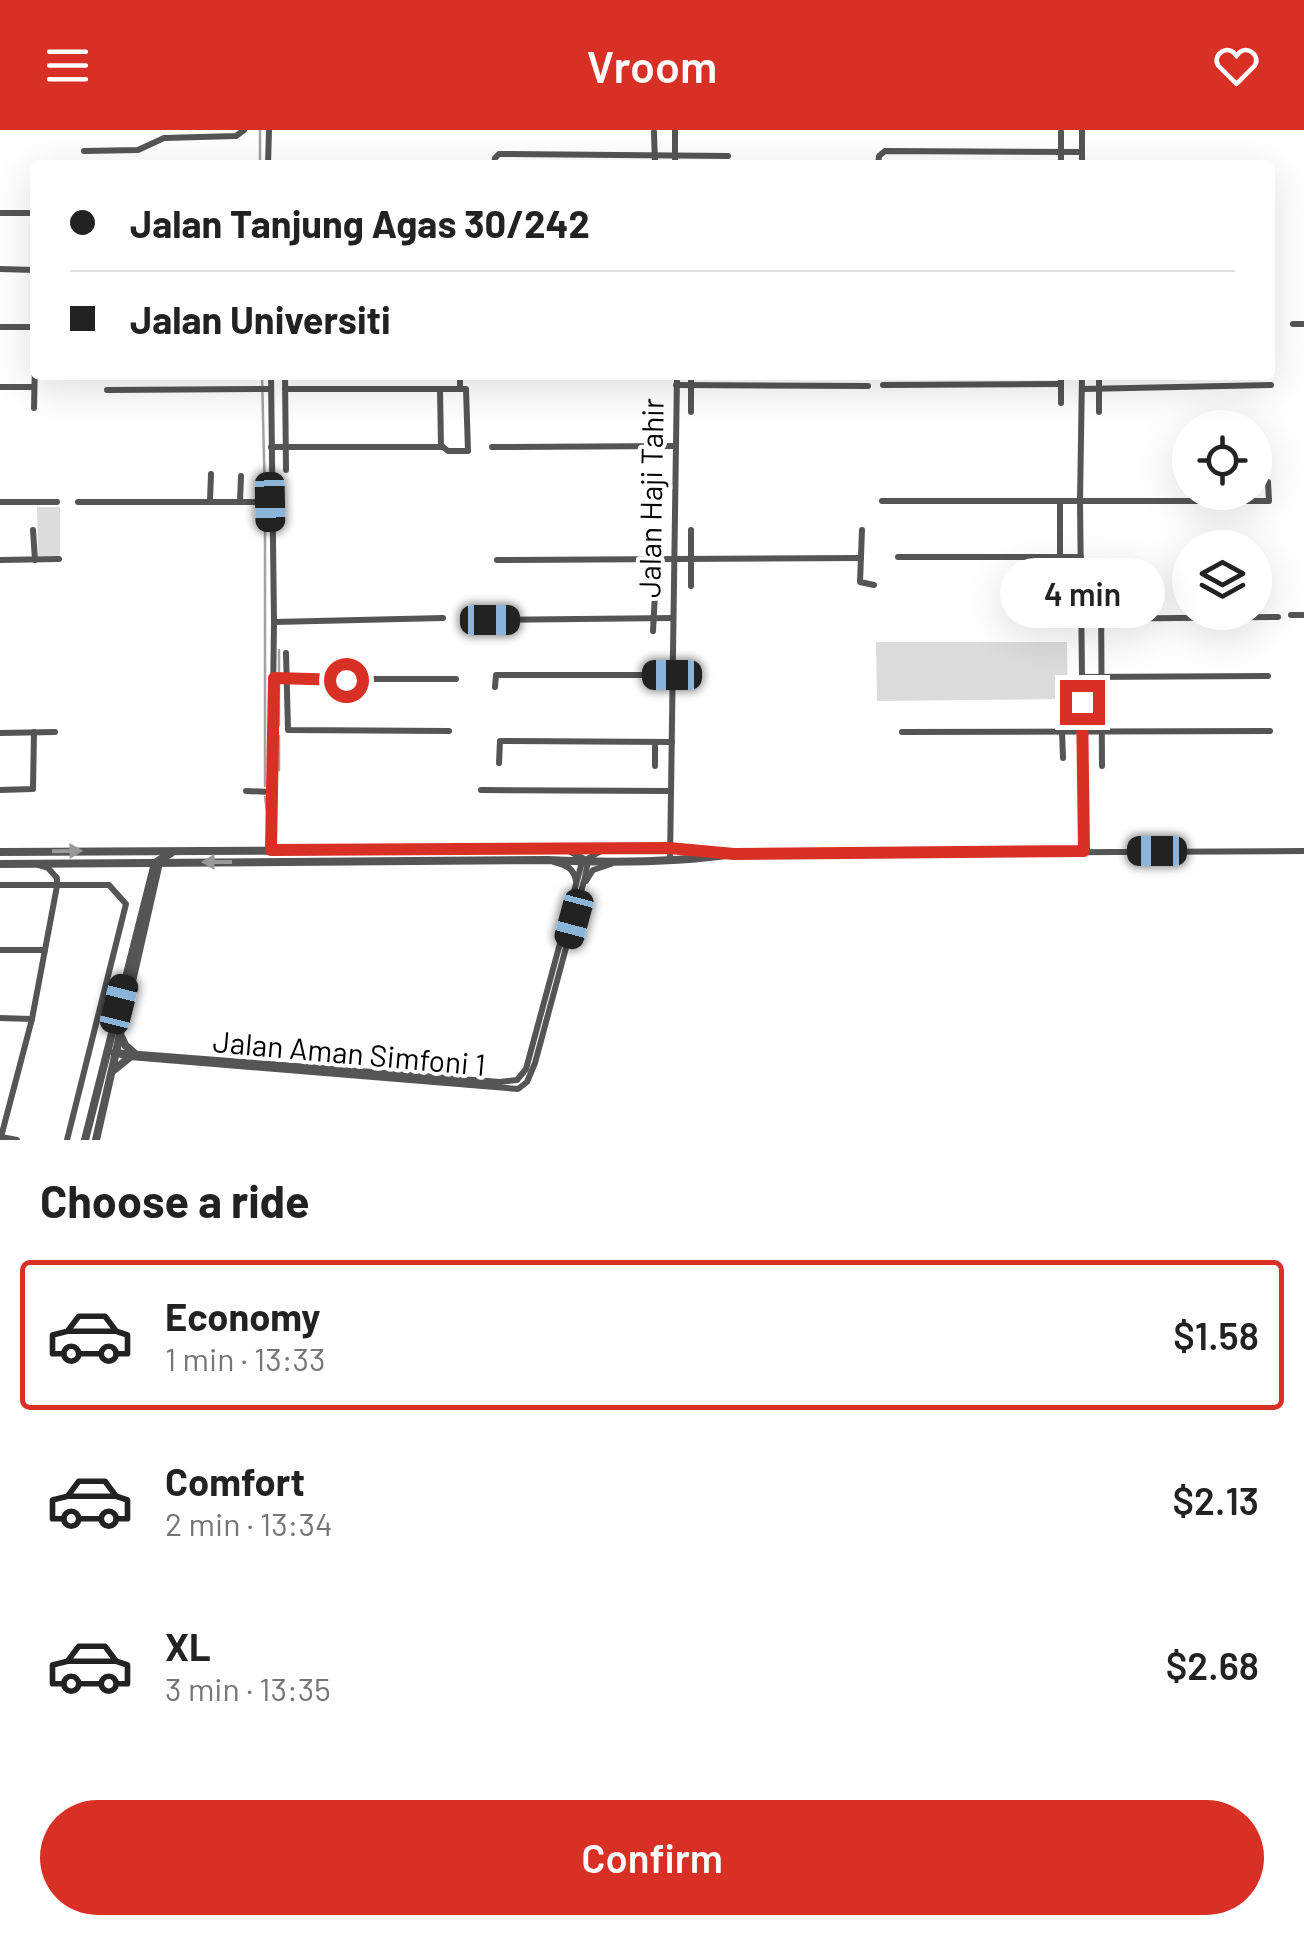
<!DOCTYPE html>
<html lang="en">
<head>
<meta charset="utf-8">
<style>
  :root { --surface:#fff; --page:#f2f2f2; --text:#222; --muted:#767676; --line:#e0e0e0; --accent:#d93025 }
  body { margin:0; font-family:Barlow,sans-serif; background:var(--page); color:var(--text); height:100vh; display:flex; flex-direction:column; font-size:38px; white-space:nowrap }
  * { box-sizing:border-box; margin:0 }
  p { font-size:32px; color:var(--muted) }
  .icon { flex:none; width:55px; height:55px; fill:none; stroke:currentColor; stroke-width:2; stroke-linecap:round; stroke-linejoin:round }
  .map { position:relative; height:1010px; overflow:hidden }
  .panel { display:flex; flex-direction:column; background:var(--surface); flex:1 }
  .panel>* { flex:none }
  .guide { position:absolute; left:30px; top:30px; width:1245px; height:220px; border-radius:10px; box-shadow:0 10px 40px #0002; display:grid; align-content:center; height:220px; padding:0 40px; background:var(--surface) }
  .controls { position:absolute; left:1172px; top:280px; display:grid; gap:20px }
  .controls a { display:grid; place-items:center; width:100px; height:100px; border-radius:50%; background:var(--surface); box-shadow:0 10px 40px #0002; font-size:50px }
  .end { position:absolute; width:45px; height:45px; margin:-22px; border:12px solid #d93025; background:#fff; box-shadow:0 0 0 5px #fff }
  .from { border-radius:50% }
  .bubble { position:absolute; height:70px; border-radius:35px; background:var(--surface); box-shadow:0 10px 40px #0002; font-size:32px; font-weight:600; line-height:70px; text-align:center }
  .car { position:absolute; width:30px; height:60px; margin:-30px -15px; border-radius:12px; box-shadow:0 0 8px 2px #0007; background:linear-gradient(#222 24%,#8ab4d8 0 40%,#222 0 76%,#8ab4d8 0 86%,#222 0) }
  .guide b { display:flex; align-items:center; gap:35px; height:95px; font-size:38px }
  .guide b+b { border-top:2px solid var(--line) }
  .guide i { width:25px; height:25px; background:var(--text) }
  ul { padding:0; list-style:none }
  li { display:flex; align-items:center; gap:30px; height:150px; margin:0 20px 15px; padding:0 20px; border:5px solid transparent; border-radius:10px }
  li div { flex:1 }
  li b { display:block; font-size:38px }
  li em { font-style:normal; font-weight:600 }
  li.active { border-color:var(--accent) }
  li>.icon { width:90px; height:90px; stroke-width:1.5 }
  h2 { padding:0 40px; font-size:45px; line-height:120px }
  .cta { display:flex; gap:20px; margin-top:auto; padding:20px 40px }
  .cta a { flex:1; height:115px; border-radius:60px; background:var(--accent); color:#fff; font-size:40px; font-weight:600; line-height:115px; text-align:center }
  header { display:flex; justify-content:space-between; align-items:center; height:130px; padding:0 40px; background:var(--accent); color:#fff; font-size:45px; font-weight:600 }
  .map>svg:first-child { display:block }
</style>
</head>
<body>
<header><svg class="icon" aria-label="menu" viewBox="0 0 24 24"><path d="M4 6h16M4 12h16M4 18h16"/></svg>Vroom<svg class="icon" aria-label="heart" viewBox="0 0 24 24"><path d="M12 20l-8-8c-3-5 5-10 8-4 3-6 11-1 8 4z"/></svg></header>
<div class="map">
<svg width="1304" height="1010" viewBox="0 0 1304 1010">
  <rect width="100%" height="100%" fill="#fff"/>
  <g fill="#dcdcdc">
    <path d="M37 377H60V426H38Z"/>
    <path d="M876 512H1067L1068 569 877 571Z"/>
  </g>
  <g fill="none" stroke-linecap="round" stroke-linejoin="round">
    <g stroke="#a3a3a3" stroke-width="2.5">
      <path d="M260 35V0"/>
      <path d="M262 245 265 368"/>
      <path d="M265 379V656"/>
      <path d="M279 543V520"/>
      <path d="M279 595V554"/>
      <path d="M279 640V606"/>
      <path d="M265 667 268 688"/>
    </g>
    <g stroke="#555" stroke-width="6">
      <path d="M675 0V35"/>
      <path d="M654 2 655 35"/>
      <path d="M1061 2V35"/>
      <path d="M84 21 138 20 164 8 236 6 244 0"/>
      <path d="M268 35 269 0"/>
      <path d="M494 35 495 28 499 24 728 26"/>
      <path d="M878 35 879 26 885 21 1082 22"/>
      <path d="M1082 35V0"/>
      <path d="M0 83H35"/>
      <path d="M0 139 35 140"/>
      <path d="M1293 194H1304"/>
      <path d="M0 197H35"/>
      <path d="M285 245 286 340"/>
      <path d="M460 245V259"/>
      <path d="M691 245V282"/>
      <path d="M1061 245V273"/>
      <path d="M1082 245 1080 371 1084 721"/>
      <path d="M676 255 868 256"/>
      <path d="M883 255 1061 254"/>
      <path d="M0 257H34"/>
      <path d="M285 259H466L468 321H448L443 317"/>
      <path d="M1083 259 1271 255"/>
      <path d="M107 260 271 259"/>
      <path d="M34 278 35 233"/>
      <path d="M1099 282V245"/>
      <path d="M652 295 653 316"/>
      <path d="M271 317H441L440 259"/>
      <path d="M492 317 674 316"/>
      <path d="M210 371 211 344"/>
      <path d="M882 371H1269L1268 352"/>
      <path d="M1060 371V449"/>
      <path d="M0 372H57"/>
      <path d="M78 372H270"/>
      <path d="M240 372 241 346"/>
      <path d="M33 400 35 430"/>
      <path d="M862 400 860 452 874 455"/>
      <path d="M898 427H1081"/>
      <path d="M0 430 59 429"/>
      <path d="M497 430 861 428"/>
      <path d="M691 456V400"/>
      <path d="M1101 458 1102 636"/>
      <path d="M1291 485H1304"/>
      <path d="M1083 489 1278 487"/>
      <path d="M490 490 673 488"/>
      <path d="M274 492 443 488"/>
      <path d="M653 501 655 464"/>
      <path d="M286 523 288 600 449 601"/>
      <path d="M1082 547 1268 546"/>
      <path d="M274 549H456"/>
      <path d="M495 557 496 545H672"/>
      <path d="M1061 574 1063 628"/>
      <path d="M902 602 1270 601"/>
      <path d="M0 603 55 602"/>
      <path d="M499 633 500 611 672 612"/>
      <path d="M655 636V612"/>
      <path d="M0 660 33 659 34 602"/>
      <path d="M481 660 671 661"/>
      <path d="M246 661 272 662"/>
      <path d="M271 720 274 492 271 245"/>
      <path d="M734 724 1304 721"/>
      <path d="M670 731 677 245"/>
      <path d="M554 732C566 735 574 738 576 751"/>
      <path d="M586 751 593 740 611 734"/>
      <path d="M0 755H109L126 774 67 1010"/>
      <path d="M0 820H45"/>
      <path d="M0 888 32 889"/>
      <path d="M114 922 500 952 517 950 526 939 582 732 601 721"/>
      <path d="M113 923 130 927 518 959 527 952 535 933 585 747 588 731 567 720"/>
      <path d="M1 1007 32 889 57 756V748L48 738 38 735"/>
      <path d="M1 1007 17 1010"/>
    </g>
    <g stroke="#555" stroke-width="8">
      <path d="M0 722 669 719 725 722"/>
      <path d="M0 734 548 730C611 733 672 733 734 724"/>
      <path d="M122 908 125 915 134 923"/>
      <path d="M114 940 130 927"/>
      <path d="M85 1010 155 733 171 723"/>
      <path d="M96 1010 158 737"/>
    </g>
  </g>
  <defs><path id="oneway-solid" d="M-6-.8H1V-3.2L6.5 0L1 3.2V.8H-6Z" transform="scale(2.5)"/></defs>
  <g fill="#999">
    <use href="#oneway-solid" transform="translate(67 721) rotate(-1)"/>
    <use href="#oneway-solid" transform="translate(217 732) rotate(180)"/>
  </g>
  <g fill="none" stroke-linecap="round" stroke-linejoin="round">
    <path stroke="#d93025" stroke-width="12" d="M346 550 274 548 271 720 669 718 734 724 1084 721 1082 572"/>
  </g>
  <g text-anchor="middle" stroke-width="8" stroke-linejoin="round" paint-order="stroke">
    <g font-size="30" fill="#000" stroke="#fff">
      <text transform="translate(652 368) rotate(-89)" y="10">Jalan Haji Tahir</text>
      <text transform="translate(349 924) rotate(5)" y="10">Jalan Aman Simfoni 1</text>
    </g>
  </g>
</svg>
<div class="controls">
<a><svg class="icon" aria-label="locate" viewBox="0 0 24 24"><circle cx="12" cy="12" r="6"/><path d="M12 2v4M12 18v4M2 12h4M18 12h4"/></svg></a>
<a><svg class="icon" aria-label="layers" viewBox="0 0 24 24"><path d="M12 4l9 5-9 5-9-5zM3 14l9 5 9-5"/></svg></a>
</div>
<i class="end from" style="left:346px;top:550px"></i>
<i class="end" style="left:1082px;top:572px"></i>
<div class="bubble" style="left:1000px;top:428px;width:165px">4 min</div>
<i class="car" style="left:270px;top:372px;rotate:179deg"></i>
<i class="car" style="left:490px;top:490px;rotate:90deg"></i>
<i class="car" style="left:672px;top:545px;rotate:270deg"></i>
<i class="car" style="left:1157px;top:721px;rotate:270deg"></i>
<i class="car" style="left:574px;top:789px;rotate:195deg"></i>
<i class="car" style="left:119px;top:874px;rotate:14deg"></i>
<div class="guide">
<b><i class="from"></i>Jalan Tanjung Agas 30/242</b>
<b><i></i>Jalan Universiti</b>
</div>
</div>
<section class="panel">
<h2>Choose a ride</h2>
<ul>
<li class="active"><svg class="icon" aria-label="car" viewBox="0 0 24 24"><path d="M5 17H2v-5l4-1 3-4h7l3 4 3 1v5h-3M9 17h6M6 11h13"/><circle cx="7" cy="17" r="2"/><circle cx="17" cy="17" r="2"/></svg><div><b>Economy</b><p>1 min · 13:33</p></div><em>$1.58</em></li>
<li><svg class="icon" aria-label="car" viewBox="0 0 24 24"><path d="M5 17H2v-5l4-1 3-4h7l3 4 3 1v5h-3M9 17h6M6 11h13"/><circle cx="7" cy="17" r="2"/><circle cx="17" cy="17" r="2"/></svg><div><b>Comfort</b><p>2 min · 13:34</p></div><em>$2.13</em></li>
<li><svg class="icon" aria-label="car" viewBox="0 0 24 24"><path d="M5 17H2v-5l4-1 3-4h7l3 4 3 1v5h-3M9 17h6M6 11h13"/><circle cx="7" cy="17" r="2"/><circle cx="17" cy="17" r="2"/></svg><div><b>XL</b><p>3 min · 13:35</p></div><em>$2.68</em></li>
</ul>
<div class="cta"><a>Confirm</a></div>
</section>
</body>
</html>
